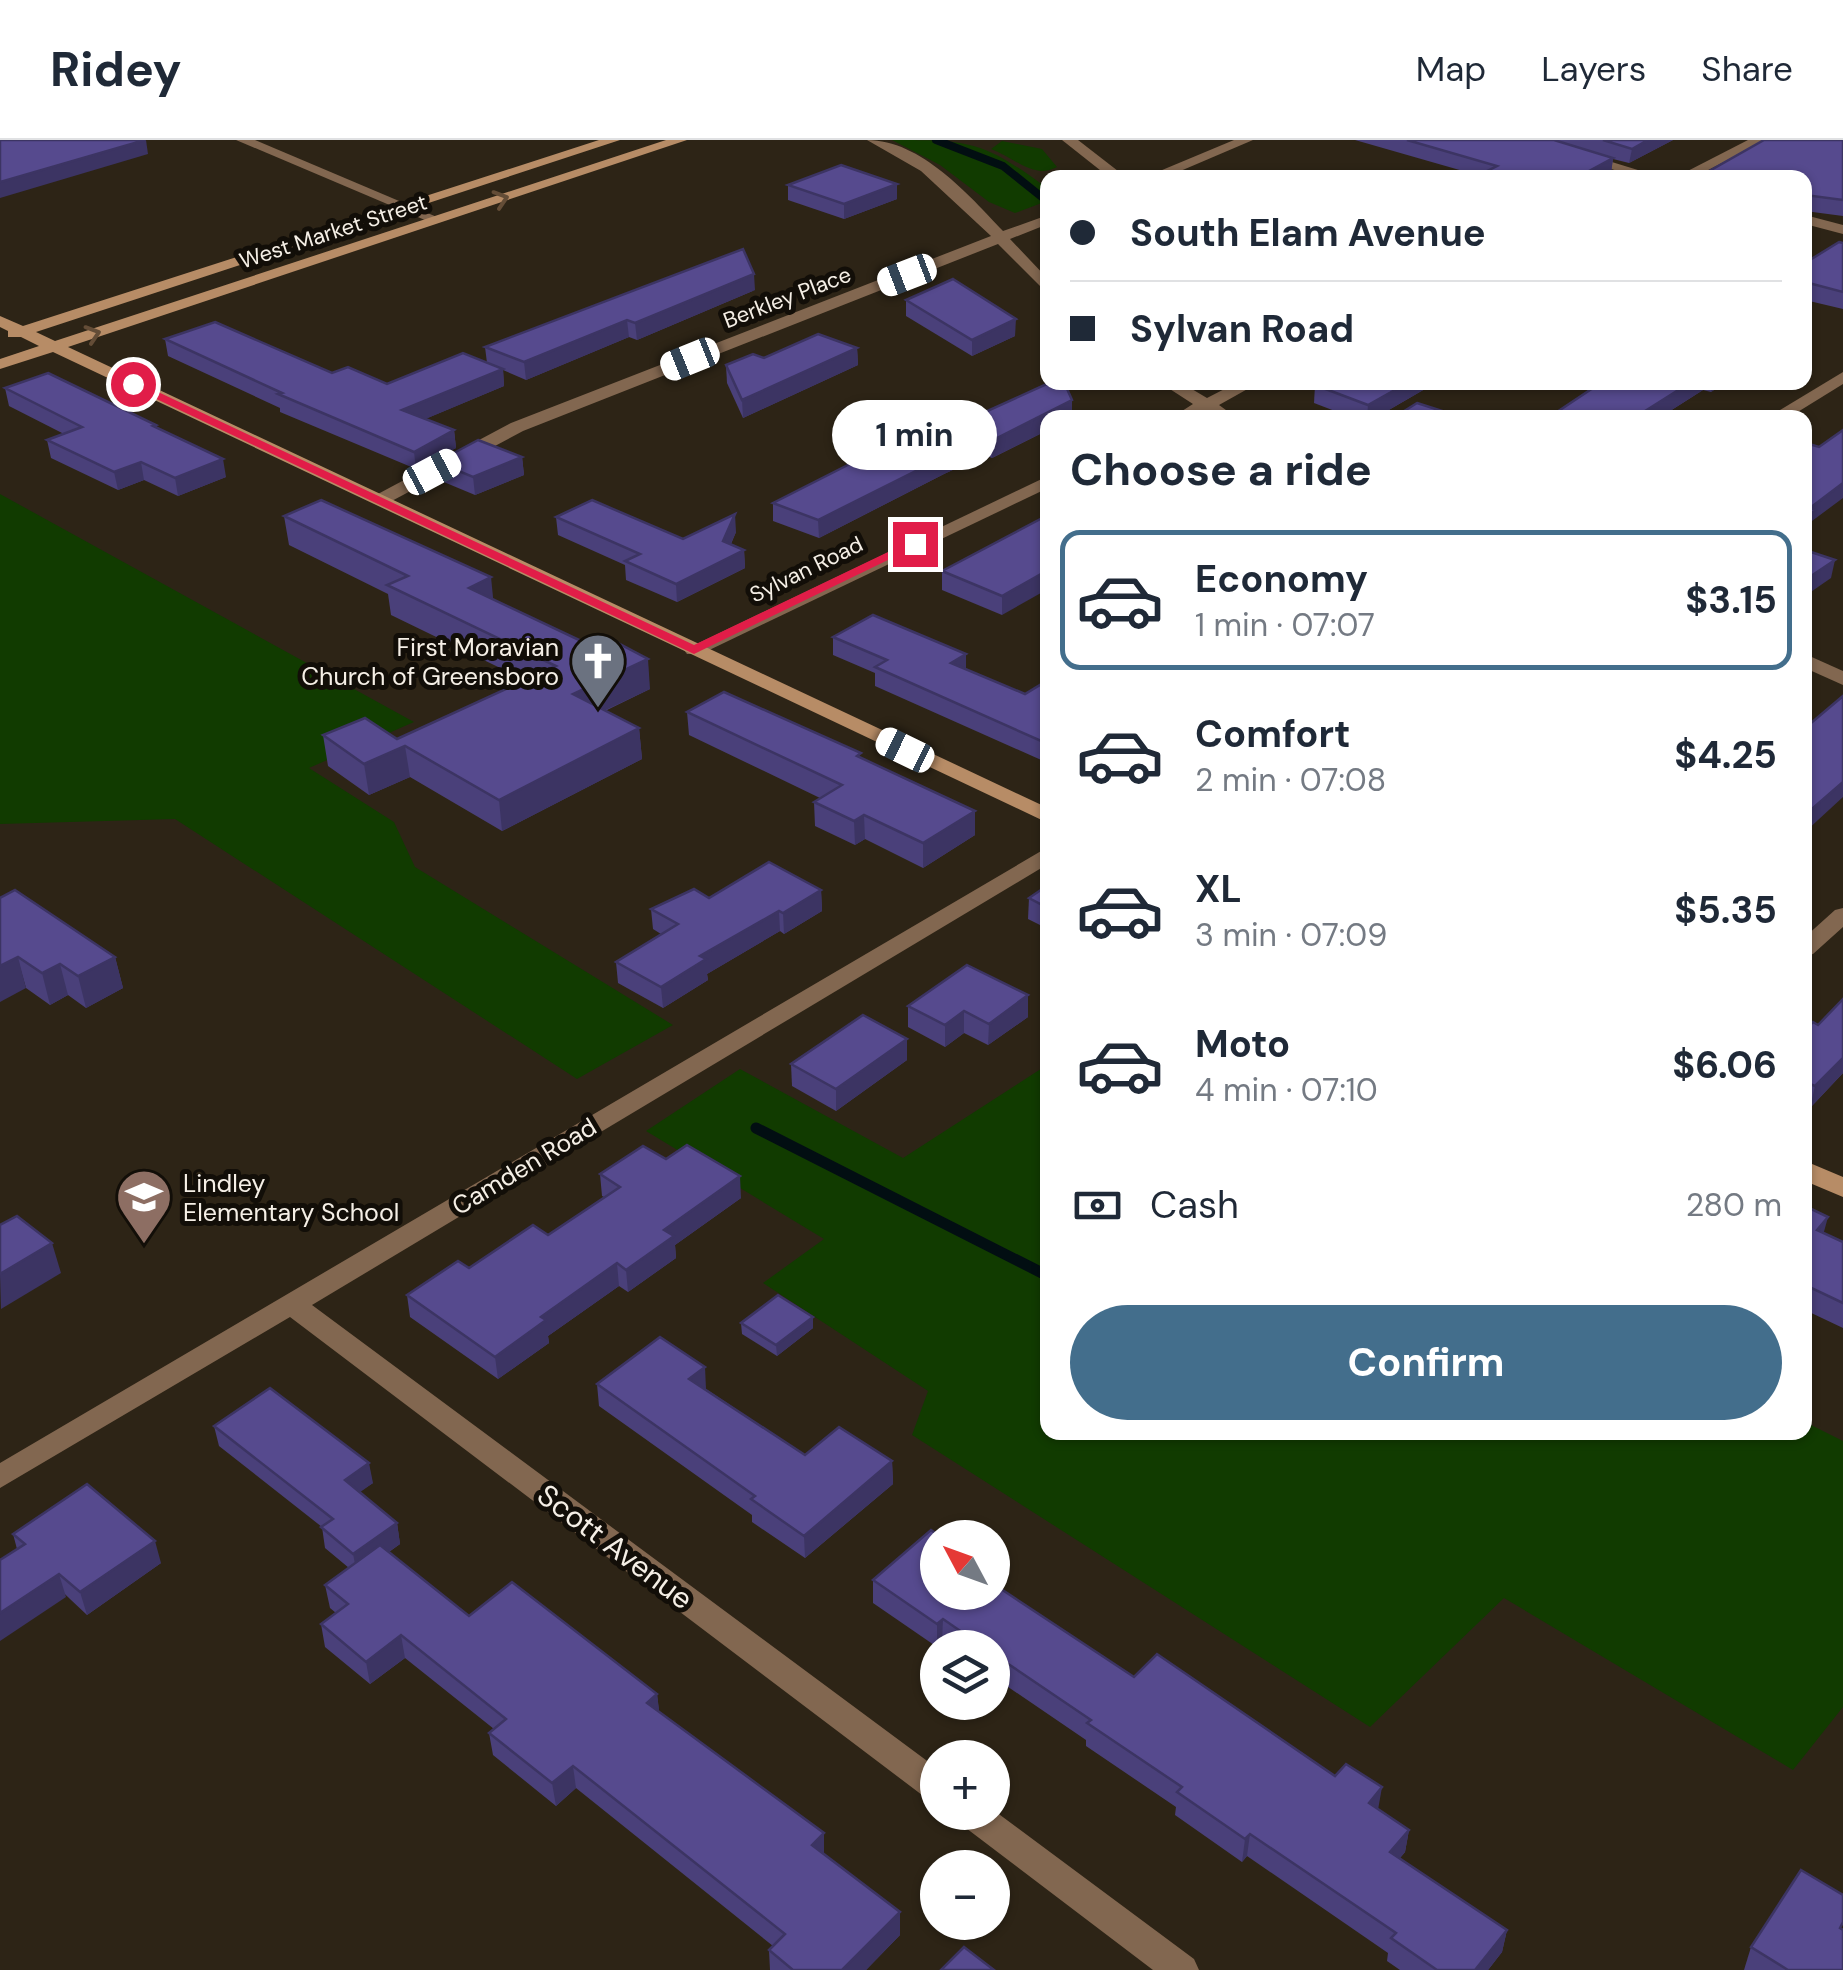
<!DOCTYPE html>
<html lang="en">
<head>
<meta charset="utf-8">
<style>
  :root { --surface:#fff; --page:#f2f2f3; --text:#1f2937; --muted:#747a83; --line:#e0e1e3; --accent:#436e8c }
  body { margin:0; font-family:"DM Sans",sans-serif; background:var(--page); color:var(--text); height:100vh; display:flex; flex-direction:column; font-size:38px; white-space:nowrap }
  * { box-sizing:border-box; margin:0 }
  p { font-size:32px; color:var(--muted) }
  .icon { flex:none; width:55px; height:55px; fill:none; stroke:currentColor; stroke-width:2; stroke-linecap:round; stroke-linejoin:round }
  .map { position:relative; flex:1; overflow:hidden }
  .panel { position:absolute; left:1040px; top:270px; width:772px; height:1030px; display:flex; flex-direction:column; background:var(--surface); border-radius:20px; box-shadow:0 2px 8px #0004 }
  .panel>* { flex:none }
  .top-card { position:absolute; left:1040px; top:30px; width:772px; height:220px; border-radius:20px; box-shadow:0 2px 8px #0004; display:grid; align-content:center; height:220px; padding:0 30px; background:var(--surface) }
  .needle { width:65px; rotate:311deg }
  .controls { position:absolute; left:920px; top:1380px; display:grid; gap:20px }
  .controls a { display:grid; place-items:center; width:90px; height:90px; border-radius:50%; background:var(--surface); box-shadow:0 2px 8px #0004; font-size:50px }
  .end { position:absolute; width:45px; height:45px; margin:-22px; border:12px solid #e11d48; background:#fff; box-shadow:0 0 0 5px #fff }
  .from { border-radius:50% }
  .bubble { position:absolute; height:70px; border-radius:35px; background:var(--surface); box-shadow:0 2px 8px #0004; font-size:32px; font-weight:700; line-height:70px; text-align:center }
  .car { position:absolute; width:30px; height:60px; margin:-30px -15px; border-radius:12px; box-shadow:0 0 8px 2px #0007; background:linear-gradient(#fff 24%,#345 0 40%,#fff 0 76%,#345 0 86%,#fff 0) }
  .top-card b { display:flex; align-items:center; gap:35px; height:95px; font-size:38px }
  .top-card b+b { border-top:2px solid var(--line) }
  .top-card i { width:25px; height:25px; background:var(--text) }
  ul { padding:0; list-style:none }
  li { display:flex; align-items:center; gap:30px; height:140px; margin:0 20px 15px; padding:0 10px; border:5px solid transparent; border-radius:20px }
  li div { flex:1 }
  li b { display:block; font-size:38px }
  li em { font-style:normal; font-weight:700 }
  li.current { border-color:var(--accent) }
  li>.icon { width:90px; height:90px; stroke-width:1.5 }
  h2 { padding:0 30px; font-size:45px; line-height:120px }
  .pay { display:flex; align-items:center; gap:25px; height:110px; padding:0 30px; font-size:38px }
  .pay p { margin-inline-start:auto }
  .primary-button { display:flex; gap:20px; margin-top:auto; padding:20px 30px }
  .primary-button a { flex:1; height:115px; border-radius:60px; background:var(--accent); color:#fff; font-size:40px; font-weight:700; line-height:115px; text-align:center }
  header { display:flex; align-items:center; gap:60px; box-sizing:border-box; height:140px; padding:0 50px; background:var(--surface); border-bottom:2px solid var(--line) }
  header strong { font-size:48px }
  nav { display:flex; gap:55px; margin-inline-start:auto; font-size:35px }
  .map>svg:first-child { display:block }
</style>
</head>
<body>
<header>
<strong>Ridey</strong>
<nav><a>Map</a><a>Layers</a><a>Share</a></nav>
</header>
<div class="map">
<svg width="1843" height="1830" viewBox="0 0 1843 1830">
  <rect width="100%" height="100%" fill="#2d2416"/>
  <g fill="#113b00">
    <path d="M892 0C970 0 983 1 1047 48V61L1015 73 989 62 940 25Z"/>
    <path d="M1002 1 1042 9 1057 27C1033 40 1014 17 991 9Z"/>
    <path d="M0 354 414 582 309 628 394 682 415 727 673 885 577 939 175 679 0 684Z"/>
    <path d="M1047 925 1048 1292H1805V1282L1843 1301V1567L1793 1630 1504 1458 1370 1587 912 1295 928 1251 763 1143 824 1099 646 991 740 929 903 1018Z"/>
  </g>
  <g fill="none" stroke-linecap="round" stroke-linejoin="round">
    <path stroke="#020e12" stroke-width="8" d="M936 0 1003 26 1043 58"/>
    <path stroke="#020e12" stroke-width="11" d="M756 988 1048 1136"/>
    <g fill="#826750" fill-rule="evenodd">
      <path d="M236 0H255L444 80 432 83Z"/>
      <path d="M867 0C921 0 969 55 1003 91L1048 75V84L1010 99 1048 139V154L998 104 523 291 388 363H376V355L511 283 991 96 921 31Z"/>
      <path d="M1062 0H1078L1127 38H1110Z"/>
      <path d="M1234 0H1253L1164 38H1143Z"/>
      <path d="M1518 0H1540L1664 38H1640Z"/>
      <path d="M1748 0H1766L1693 38H1674Z"/>
      <path d="M1805 75 1843 85V94L1805 84Z"/>
      <path d="M1843 232V244L1788 278H1767Z"/>
      <path d="M1159 242H1180L1207 258 1238 242H1260L1219 265 1237 278H1216L1206 272 1193 278H1171L1193 264Z"/>
      <path d="M1048 336V348L701 514H687L684 510Z"/>
      <path d="M1805 514 1843 531V545L1805 528Z"/>
      <path d="M1048 707V724L312 1165 938 1629V1662L926 1658 290 1177 0 1348V1323Z"/>
      <path d="M1843 768V787L1813 814 1805 816V797L1835 770Z"/>
      <path d="M992 1669 1194 1819 1199 1830H1153L958 1682 953 1672H992Z"/>
    </g>
    <g fill="#b78c66" fill-rule="evenodd">
      <path d="M599 0H620L36 192 55 201 666 0H687L68 207 1048 668V683L53 212 0 229V219L39 206 21 197H8V191L0 187V176L23 186Z"/>
      <path d="M1805 1021 1843 1037V1057L1805 1041Z"/>
    </g>
  </g>
  <g fill="#4a407a">
    <path d="M1355 0H1673L1629 23 1613 19 1611 33 1602 38H1473L1477 35Z"/>
    <path d="M1843 0V76L1805 71V38Z"/>
    <path d="M897 44V59L844 79 788 60V45Z"/>
    <path d="M1843 103V169L1805 160V123Z"/>
    <path d="M755 150 637 200 629 197 526 240 503 230 504 246 425 279 454 290 456 308 416 329 280 272V268L168 216 165 199 387 244 487 223 485 207Z"/>
    <path d="M906 160 1015 196 972 216 906 176Z"/>
    <path d="M857 208 858 225 743 278 727 243 726 225 764 218Z"/>
    <path d="M1437 242 1375 278H1353L1314 263 1315 245Z"/>
    <path d="M1602 242H1726L1711 252 1703 250 1659 278H1548Z"/>
    <path d="M5 248 156 285 157 288 226 337 178 356 144 340 118 350 51 318 47 300 64 294 9 266Z"/>
    <path d="M981 274 1072 277 1048 278V290L992 318 985 315 944 334 819 398 773 381V363Z"/>
    <path d="M522 317 524 335 475 355 439 340 437 322Z"/>
    <path d="M1048 375 1002 475 942 450V431Z"/>
    <path d="M284 376 494 460 650 549 605 571 639 588 642 619 502 691 410 637 369 655 328 626 323 595 397 599 525 540 391 475 388 454 289 405Z"/>
    <path d="M556 377 683 399 736 392 731 404 744 410 745 428 677 462 626 440 625 425 558 395Z"/>
    <path d="M833 497 966 514V529L1025 554 1048 548V623L875 546V533L833 515Z"/>
    <path d="M687 572 861 618 975 695 923 728 865 699 855 705 815 686 814 662 820 658 689 595Z"/>
    <path d="M1048 745V789L1028 779 1029 758Z"/>
    <path d="M821 750 822 771 784 794 780 791 707 834 708 840 663 868 618 843 616 822 661 794 653 789 651 769 709 758Z"/>
    <path d="M0 758 115 817 123 848 86 868 68 855 50 865 26 848Z"/>
    <path d="M1028 855V877L988 905 964 893 945 907 908 887V866Z"/>
    <path d="M1843 859V933L1810 968 1805 966V890L1818 885Z"/>
    <path d="M907 920 836 971 792 946 791 924Z"/>
    <path d="M666 1019 741 1058 675 1105 676 1118 628 1152 619 1146 548 1196 549 1203 498 1239 410 1177 407 1155 548 1095 604 1057 602 1056 600 1034Z"/>
    <path d="M1805 1066 1824 1093 1843 1102V1188L1805 1170Z"/>
    <path d="M741 1183 813 1188 777 1216 742 1194Z"/>
    <path d="M597 1244 706 1249 805 1315 892 1321 893 1344 805 1418 752 1382V1375L599 1266Z"/>
    <path d="M214 1286 373 1343 359 1352 397 1383 400 1404 389 1412 469 1476 657 1554 659 1572 824 1714 900 1795 866 1830H770L769 1810 773 1806 576 1648 556 1666 493 1615 489 1593 494 1589 405 1518 370 1544 325 1507 321 1484 336 1473 330 1468 325 1445 349 1428 325 1408 322 1387 219 1306Z"/>
    <path d="M13 1394 161 1423 87 1475 17 1409Z"/>
    <path d="M994 1432V1444L1134 1537 1378 1670 1409 1690 1405 1712 1400 1718 1507 1790 1502 1812 1488 1830H1400L1387 1821 1388 1813 1247 1716 1242 1722 1175 1675 1176 1667 1086 1606V1600L992 1536V1508H951L942 1502 937 1507 873 1463V1440Z"/>
    <path d="M1751 1807 1843 1830H1744Z"/>
  </g>
  <g fill="#3c3463">
    <path d="M146 0 148 14 0 58V42Z"/>
    <path d="M1648 0H1673L1629 23 1632 9Z"/>
    <path d="M1613 18 1611 33 1602 38H1576Z"/>
    <path d="M897 44V59L844 79V64Z"/>
    <path d="M754 134 755 150 637 200 635 183Z"/>
    <path d="M1016 179 1015 196 972 216V200Z"/>
    <path d="M627 180 629 197 526 240 524 222Z"/>
    <path d="M857 208 858 225 743 278 742 260Z"/>
    <path d="M503 229 504 246 404 288 402 270Z"/>
    <path d="M1409 242H1437L1375 278H1367L1368 265Z"/>
    <path d="M1691 242H1705L1703 250 1659 278H1634Z"/>
    <path d="M1713 242H1726L1711 252Z"/>
    <path d="M1072 260V277L1048 278V290L992 318 993 300Z"/>
    <path d="M454 290 456 308 416 329 414 312Z"/>
    <path d="M986 298 985 315 944 334 819 398 818 380 944 317Z"/>
    <path d="M522 317 524 335 475 355 473 337Z"/>
    <path d="M223 319 226 337 178 356 175 338Z"/>
    <path d="M141 322 144 340 118 350 114 332Z"/>
    <path d="M1843 343V358L1812 381 1811 388 1805 392V377L1810 368Z"/>
    <path d="M735 374 736 392 724 419 744 410 745 428 677 462 676 444 723 401Z"/>
    <path d="M1835 420 1831 438 1805 456V440Z"/>
    <path d="M1048 430V449L1002 475V456Z"/>
    <path d="M491 437 494 467 469 448Z"/>
    <path d="M966 514V533L951 523Z"/>
    <path d="M648 519 650 549 576 584 573 554Z"/>
    <path d="M639 588 642 619 502 691 499 660Z"/>
    <path d="M405 606 410 637 369 655 364 624Z"/>
    <path d="M1843 642V657L1805 692V675Z"/>
    <path d="M975 671V695L923 728V703Z"/>
    <path d="M864 675 865 699 855 705 854 681Z"/>
    <path d="M821 750 822 771 784 794 783 773Z"/>
    <path d="M779 771 780 791 707 834 708 840 663 868 661 847 700 816Z"/>
    <path d="M18 817 26 848 0 862V826Z"/>
    <path d="M115 817 123 848 86 868 78 836Z"/>
    <path d="M60 824 68 855 50 865 42 833Z"/>
    <path d="M1028 855V877L988 905 989 884Z"/>
    <path d="M964 871V893L945 907V885Z"/>
    <path d="M907 899V920L836 971V949Z"/>
    <path d="M1843 918V933L1810 968 1815 946Z"/>
    <path d="M740 1036 741 1058 675 1105 676 1118 628 1152 626 1130 664 1090Z"/>
    <path d="M1828 1077 1822 1099 1817 1090Z"/>
    <path d="M52 1103 61 1133 1 1169 0 1134Z"/>
    <path d="M617 1123 619 1146 548 1196 549 1203 498 1239 495 1217 541 1177Z"/>
    <path d="M813 1177V1188L777 1216 776 1205Z"/>
    <path d="M705 1227 706 1249 691 1261 689 1239Z"/>
    <path d="M892 1321 893 1344 805 1418 804 1396Z"/>
    <path d="M369 1323 373 1343 349 1360 345 1340Z"/>
    <path d="M397 1383 400 1404 357 1434 353 1414Z"/>
    <path d="M155 1401 161 1423 87 1475 80 1452Z"/>
    <path d="M59 1434 66 1457 0 1501V1473Z"/>
    <path d="M943 1479 942 1502 937 1507V1484Z"/>
    <path d="M401 1495 405 1518 370 1544 366 1522Z"/>
    <path d="M657 1554 660 1577 647 1563Z"/>
    <path d="M573 1626 576 1648 556 1666 552 1643Z"/>
    <path d="M1382 1647 1378 1670 1369 1663Z"/>
    <path d="M1409 1690 1405 1712 1386 1735 1390 1712Z"/>
    <path d="M824 1693V1716L812 1705Z"/>
    <path d="M1250 1694 1247 1716 1242 1722 1245 1699Z"/>
    <path d="M900 1772V1795L866 1830H842Z"/>
    <path d="M1507 1790 1502 1812 1488 1830H1475Z"/>
  </g>
  <g fill="#564a8e" stroke="#3c3463" stroke-width="2.5">
    <path d="M0 0H145L0 42Z"/>
    <path d="M1407 0H1554L1613 18 1576 38H1473L1497 26Z"/>
    <path d="M1603 0H1648L1632 9Z"/>
    <path d="M1764 0H1843V60L1805 55V38H1697Z"/>
    <path d="M841 25 897 44 844 64 788 45Z"/>
    <path d="M1839 102 1843 103V152L1805 142V123Z"/>
    <path d="M743 109 754 134 635 183 627 180 524 222 485 207Z"/>
    <path d="M953 139 1016 179 972 200 906 160Z"/>
    <path d="M215 182 332 233 348 227 387 244 463 213 503 229 402 270 454 290 414 312 278 254 282 253 165 199Z"/>
    <path d="M818 194 857 208 742 260 726 225 753 214 764 218Z"/>
    <path d="M48 233 156 285 153 286 223 319 175 338 141 322 114 332 47 300 82 287 5 248Z"/>
    <path d="M1051 242H1064L1072 260 993 300 986 298 944 317 818 380 773 363 962 267 981 274Z"/>
    <path d="M1321 242H1409L1368 265 1315 245Z"/>
    <path d="M1602 242H1691L1634 278H1548Z"/>
    <path d="M1417 263 1464 278H1393Z"/>
    <path d="M1843 290V343L1810 368 1815 370 1805 377V307L1809 304 1819 307Z"/>
    <path d="M478 300 522 317 473 337 437 322Z"/>
    <path d="M321 360 491 437 469 448 596 508 612 500 648 519 573 554 639 588 499 660 405 606 364 624 323 595 365 578 397 599 556 526 387 445 408 436 284 376Z"/>
    <path d="M592 360 683 399 735 374 723 401 744 410 676 444 625 421 640 414 556 377Z"/>
    <path d="M1048 375V430L1002 456 942 431Z"/>
    <path d="M1805 410 1835 420 1805 440Z"/>
    <path d="M873 475 966 514 951 523 1025 554 1040 545 1048 548V604L875 527 887 520 833 497Z"/>
    <path d="M724 552 861 613 857 616 975 671 923 703 864 675 854 681 814 662 842 645 687 572Z"/>
    <path d="M1843 556V642L1805 675V588Z"/>
    <path d="M769 722 821 750 783 773 779 771 700 816 706 819 661 847 616 822 678 784 651 769 694 749 709 758Z"/>
    <path d="M1048 745V768L1029 758Z"/>
    <path d="M15 750 115 817 78 836 60 824 42 833 18 817 0 826V758Z"/>
    <path d="M967 825 1028 855 989 884 964 871 945 885 908 866Z"/>
    <path d="M1843 859V918L1815 946 1805 942V890L1813 882 1818 885Z"/>
    <path d="M863 875 907 899 836 949 791 924Z"/>
    <path d="M687 1005 740 1036 664 1090 674 1096 626 1130 617 1123 541 1177 546 1180 495 1217 407 1155 458 1121 469 1128 533 1085 548 1095 620 1047 600 1034 643 1006 666 1019Z"/>
    <path d="M1805 1066 1828 1077 1817 1090 1843 1102V1163L1805 1145Z"/>
    <path d="M17 1076 52 1103 0 1134V1085Z"/>
    <path d="M778 1155 813 1177 776 1205 741 1183Z"/>
    <path d="M660 1197 705 1227 689 1239 805 1315 839 1287 892 1321 804 1396 751 1359 755 1356 597 1244Z"/>
    <path d="M270 1248 369 1323 345 1340 397 1383 353 1414 321 1387 333 1379 214 1286Z"/>
    <path d="M87 1344 155 1401 80 1452 59 1434 0 1473V1420L25 1404 13 1394Z"/>
    <path d="M931 1390 942 1398H938V1452H992V1443L1134 1537 1157 1514 1335 1636 1346 1624 1382 1647 1369 1663 1409 1690 1390 1712 1507 1790 1475 1830H1437L1391 1798 1396 1793 1250 1694 1245 1699 1177 1652 1182 1647 1087 1583 1091 1580 992 1513V1508H985L943 1479 937 1484 873 1440Z"/>
    <path d="M380 1405 469 1476 512 1442 657 1554 647 1563 824 1693 812 1705 900 1772 842 1830H793L769 1810 785 1794 573 1626 552 1643 489 1593 506 1579 401 1495 366 1522 321 1484 348 1464 325 1445Z"/>
    <path d="M1801 1730 1843 1755V1782L1840 1788 1843 1790V1830H1788L1751 1807Z"/>
    <path d="M964 1807 994 1830H941Z"/>
  </g>
  <defs><path id="oneway-chevron" d="M-2-3.5L2.5 0L-2 3.5" fill="none" stroke-width="1.6" stroke-linecap="round" stroke-linejoin="round" transform="scale(2.5)"/></defs>
  <g stroke="#644d37">
    <use href="#oneway-chevron" transform="translate(501 59) rotate(-18)"/>
    <use href="#oneway-chevron" transform="translate(93 194) rotate(-18)"/>
  </g>
  <path fill="#e11d48" d="M129 242H137L694 505 911 401 921 404 694 514 129 246Z"/>
  <defs>
    <g id="church-pin" transform="scale(2.875)"><path d="M0 17L-7.5 6A9.5 9.5 0 1 1 7.5 6Z" fill="#6b7280" stroke="#120e08"/><path d="M-1.2-6h2.4v3.5h3.3v2.4h-3.3V6h-2.4V-.1h-3.3v-2.4h3.3Z" fill="#fff"/></g>
    <g id="school-pin" transform="scale(2.875)"><path d="M0 17L-7.5 6A9.5 9.5 0 1 1 7.5 6Z" fill="#8d6e63" stroke="#120e08"/><path d="M0-5L7-2L0 1L-7-2ZM-4 1L0 2.5L4 1V4Q0 6-4 4Z" fill="#fff"/></g>
  </defs>
  <g fill-rule="evenodd">
    <use href="#church-pin" x="598" y="521"/>
    <use href="#school-pin" x="144" y="1057"/>
  </g>
  <g text-anchor="middle" stroke-width="10" stroke-linejoin="round" paint-order="stroke">
    <g font-size="22" fill="#f5efe6" stroke="#120e08">
      <text transform="translate(333 91) rotate(-18)" y="8">West Market Street</text>
      <text transform="translate(787 157) rotate(-21)" y="8">Berkley Place</text>
      <text transform="translate(806 429) rotate(-26)" y="8">Sylvan Road</text>
    </g>
    <g font-size="25" fill="#f5efe6" stroke="#120e08" text-anchor="end">
      <text x="559" y="516">First Moravian<tspan x="559" dy="29">Church of Greensboro</tspan></text>
      <text x="183" y="1052" text-anchor="start">Lindley<tspan x="183" dy="29">Elementary School</tspan></text>
    </g>
    <g font-size="25" fill="#f5efe6" stroke="#120e08">
      <text transform="translate(524 1026) rotate(-31)" y="9">Camden Road</text>
    </g>
    <g font-size="30" fill="#f5efe6" stroke="#120e08">
      <text transform="translate(615 1407) rotate(37)" y="10">Scott Avenue</text>
    </g>
  </g>
</svg>
<div class="controls">
<a><svg class="needle" viewBox="-14 -14 28 28"><path d="M0-13l5 13h-10z" fill="#e53935"/><path d="M0 13l5-13h-10z" fill="#747a83"/></svg></a>
<a><svg class="icon" aria-label="layers" viewBox="0 0 24 24"><path d="M12 4l9 5-9 5-9-5zM3 14l9 5 9-5"/></svg></a>
<a>+</a>
<a>−</a>
</div>
<i class="end from" style="left:133px;top:244px"></i>
<i class="end" style="left:915px;top:404px"></i>
<div class="bubble" style="left:832px;top:260px;width:165px">1 min</div>
<i class="car" style="left:907px;top:135px;rotate:249deg"></i>
<i class="car" style="left:690px;top:219px;rotate:248deg"></i>
<i class="car" style="left:432px;top:332px;rotate:62deg"></i>
<i class="car" style="left:905px;top:610px;rotate:296deg"></i>
<div class="top-card">
<b><i class="from"></i>South Elam Avenue</b>
<b><i></i>Sylvan Road</b>
</div>
<section class="panel">
<h2>Choose a ride</h2>
<ul>
<li class="current"><svg class="icon" aria-label="car" viewBox="0 0 24 24"><path d="M5 17H2v-5l4-1 3-4h7l3 4 3 1v5h-3M9 17h6M6 11h13"/><circle cx="7" cy="17" r="2"/><circle cx="17" cy="17" r="2"/></svg><div><b>Economy</b><p>1 min · 07:07</p></div><em>$3.15</em></li>
<li><svg class="icon" aria-label="car" viewBox="0 0 24 24"><path d="M5 17H2v-5l4-1 3-4h7l3 4 3 1v5h-3M9 17h6M6 11h13"/><circle cx="7" cy="17" r="2"/><circle cx="17" cy="17" r="2"/></svg><div><b>Comfort</b><p>2 min · 07:08</p></div><em>$4.25</em></li>
<li><svg class="icon" aria-label="car" viewBox="0 0 24 24"><path d="M5 17H2v-5l4-1 3-4h7l3 4 3 1v5h-3M9 17h6M6 11h13"/><circle cx="7" cy="17" r="2"/><circle cx="17" cy="17" r="2"/></svg><div><b>XL</b><p>3 min · 07:09</p></div><em>$5.35</em></li>
<li><svg class="icon" aria-label="car" viewBox="0 0 24 24"><path d="M5 17H2v-5l4-1 3-4h7l3 4 3 1v5h-3M9 17h6M6 11h13"/><circle cx="7" cy="17" r="2"/><circle cx="17" cy="17" r="2"/></svg><div><b>Moto</b><p>4 min · 07:10</p></div><em>$6.06</em></li>
</ul>
<div class="pay"><svg class="icon" aria-label="cash" viewBox="0 0 24 24"><path d="M3 7h18v10H3z"/><circle cx="12" cy="12" r="2"/></svg>Cash<p>280 m</p></div>
<div class="primary-button"><a>Confirm</a></div>
</section>
</div>
</body>
</html>
